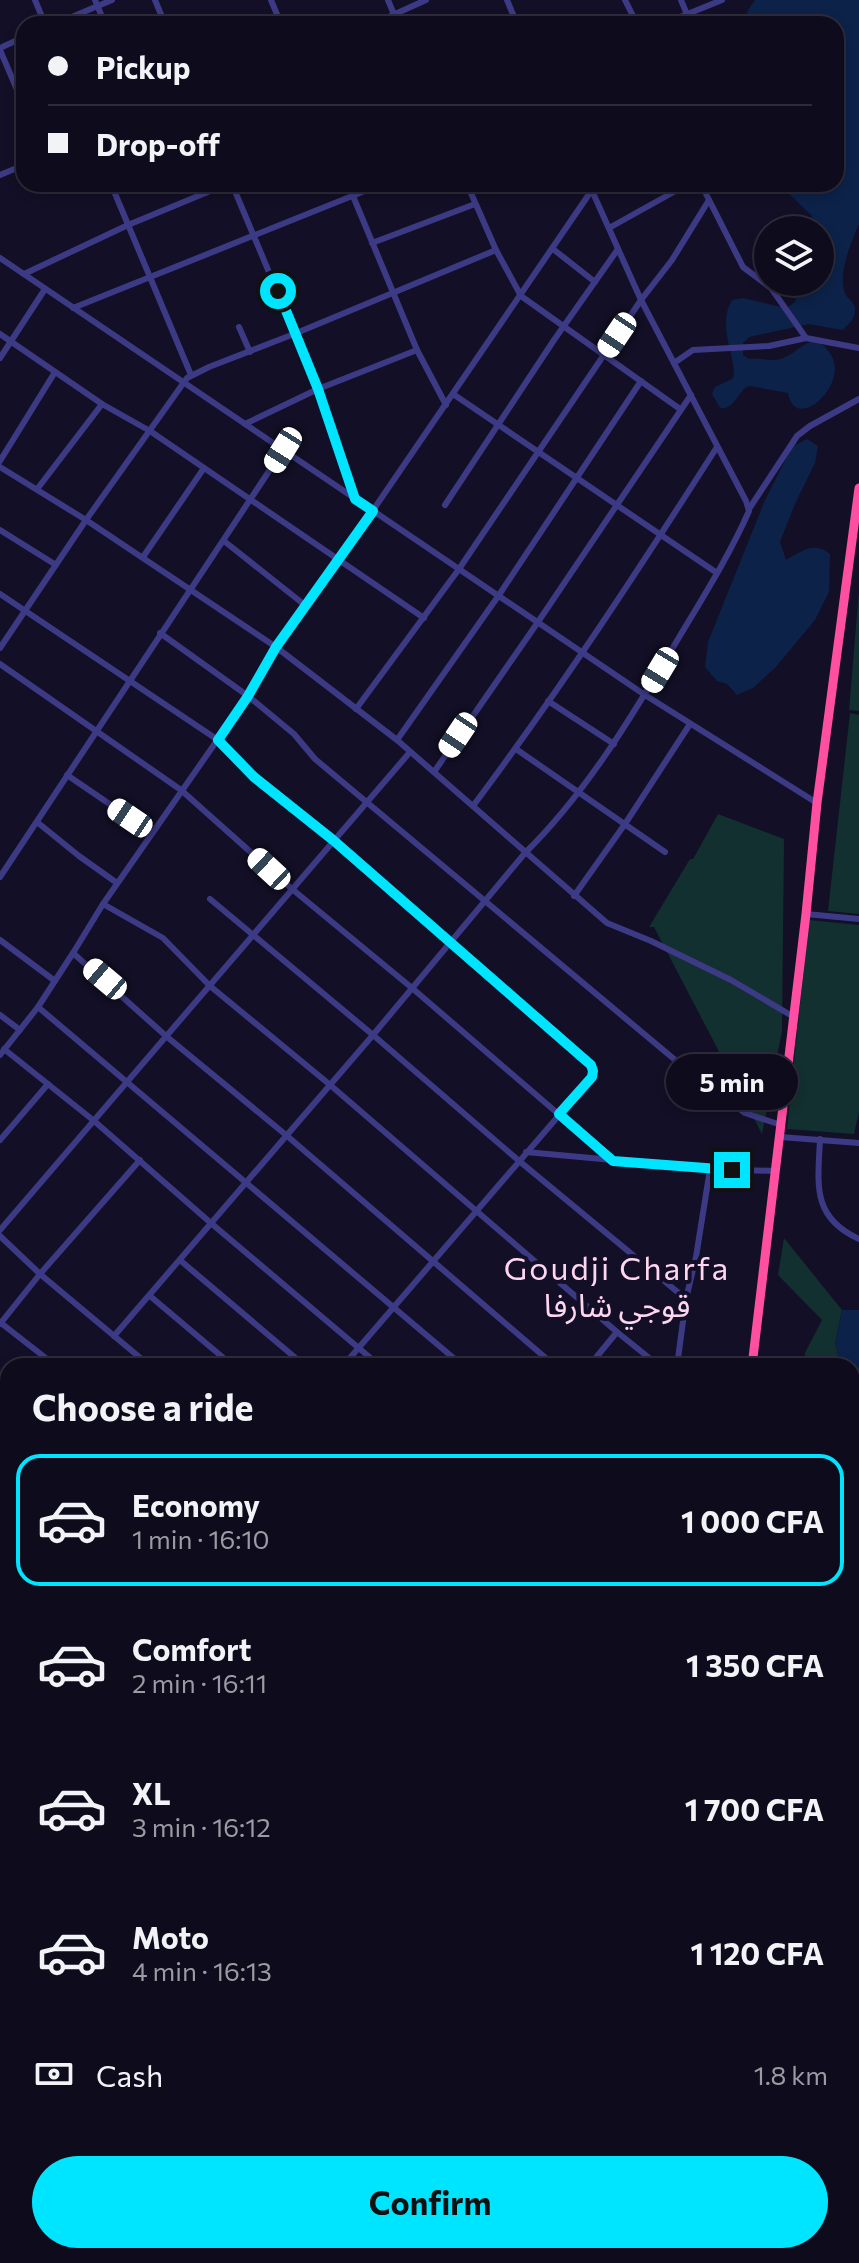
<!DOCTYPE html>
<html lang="en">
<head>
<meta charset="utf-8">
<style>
  :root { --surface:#0e0b1c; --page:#1c1929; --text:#f1f3f6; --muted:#9b9ba3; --line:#2e2b3b; --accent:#00e5ff }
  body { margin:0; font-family:Commissioner,"Noto Sans Arabic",sans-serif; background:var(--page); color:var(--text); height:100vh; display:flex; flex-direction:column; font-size:30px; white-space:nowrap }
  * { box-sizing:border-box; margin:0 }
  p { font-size:26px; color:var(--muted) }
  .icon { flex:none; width:44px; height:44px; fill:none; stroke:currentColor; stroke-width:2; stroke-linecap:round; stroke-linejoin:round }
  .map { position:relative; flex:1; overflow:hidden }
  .side { position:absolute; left:0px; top:1358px; width:860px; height:906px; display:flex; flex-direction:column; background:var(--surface); border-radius:24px 24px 0 0; box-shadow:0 4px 12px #0003,0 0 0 2px var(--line) }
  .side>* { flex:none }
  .top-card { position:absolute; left:16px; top:16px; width:828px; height:176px; border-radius:24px; box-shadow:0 4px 12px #0003,0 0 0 2px var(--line); display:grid; align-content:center; height:176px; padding:0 32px; background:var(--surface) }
  .buttons { position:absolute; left:754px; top:216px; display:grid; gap:16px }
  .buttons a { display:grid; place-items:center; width:80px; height:80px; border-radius:50%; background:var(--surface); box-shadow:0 4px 12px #0003,0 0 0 2px var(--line); font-size:40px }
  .end { position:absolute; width:36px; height:36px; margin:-18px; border:10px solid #00e5ff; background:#111; box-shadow:0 0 0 4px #111 }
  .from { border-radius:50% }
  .bubble { position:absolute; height:56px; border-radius:28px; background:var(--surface); box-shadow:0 4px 12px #0003,0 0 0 2px var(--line); font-size:26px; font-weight:700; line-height:56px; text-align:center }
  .car { position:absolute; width:24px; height:48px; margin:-24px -12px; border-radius:10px; box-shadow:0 0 6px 2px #0007; background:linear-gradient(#fff 24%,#345 0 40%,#fff 0 76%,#345 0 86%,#fff 0) }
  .top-card b { display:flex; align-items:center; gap:28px; height:76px; font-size:30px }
  .top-card b+b { border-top:2px solid var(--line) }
  .top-card i { width:20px; height:20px; background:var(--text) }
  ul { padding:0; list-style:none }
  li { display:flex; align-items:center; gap:24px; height:132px; margin:0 16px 12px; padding:0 16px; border:4px solid transparent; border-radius:24px }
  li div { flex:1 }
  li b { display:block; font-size:30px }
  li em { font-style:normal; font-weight:700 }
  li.selected { border-color:var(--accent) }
  li>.icon { width:72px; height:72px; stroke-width:1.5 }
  h2 { padding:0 32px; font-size:36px; line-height:96px }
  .pay { display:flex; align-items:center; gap:20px; height:88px; padding:0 32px; font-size:30px }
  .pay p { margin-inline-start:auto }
  .cta { display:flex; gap:16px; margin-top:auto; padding:16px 32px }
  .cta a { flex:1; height:92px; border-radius:48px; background:var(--accent); color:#111; font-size:32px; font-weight:700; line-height:92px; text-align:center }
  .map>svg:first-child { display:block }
</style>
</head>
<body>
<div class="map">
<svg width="859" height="2263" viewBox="0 0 859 2263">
  <rect width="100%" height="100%" fill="#130f26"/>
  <g fill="#12302f">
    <path d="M859 591V711L849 710Z"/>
    <path d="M850 713 859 715V914L828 911Z"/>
    <path d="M718 814 784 839 782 1031 762 1134 654 927H649L690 859H693Z"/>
    <path d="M809 920 859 925V1112L854 1134 787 1129Z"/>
    <path d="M784 1238 842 1310 835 1343 841 1366H804L805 1353 822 1320 778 1275Z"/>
    <path d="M852 1377 857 1381 859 1379V1440L852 1443Z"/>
  </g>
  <g fill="#0c2248">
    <path d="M755 0H859V224C852 240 837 275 845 293 847 299 855 302 855 309 856 317 848 326 842 330L809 324 749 337 743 343V355L749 359C760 357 772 363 783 358 794 354 800 345 813 341 821 343 824 345 829 352 853 381 796 436 788 393L750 386 746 387C737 395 733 410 720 408L712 394 715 387 732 379 734 376C734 349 717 327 732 300L743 298 786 308 795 302 798 282H820V230H791L793 225 800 221 806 223 812 229V216L788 193 770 184H836V24H743L748 10Z"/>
    <path d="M807 439 818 446 815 463 795 504 780 542 786 560C802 551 814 541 830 554L829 592 815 620 775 668 753 688 737 695 727 684 717 681 705 667 708 642 765 500 792 447Z"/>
    <path d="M842 1310H859V1379L857 1381 852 1377V1366H841L835 1343Z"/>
  </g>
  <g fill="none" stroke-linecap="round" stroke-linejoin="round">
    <g stroke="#3d3a85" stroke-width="6">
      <path d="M35 0 45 24"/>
      <path d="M95 0 105 24"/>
      <path d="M155 0 165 24"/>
      <path d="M271 0 281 24"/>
      <path d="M388 0 398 24"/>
      <path d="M507 0 517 24"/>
      <path d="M625 0 637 24"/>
      <path d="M681 0 691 24"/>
      <path d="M55 24 112 0"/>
      <path d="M373 24 426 0"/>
      <path d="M663 24 722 0"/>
      <path d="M0 48 24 37"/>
      <path d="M0 50 24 106"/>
      <path d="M0 175 24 165"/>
      <path d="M111 184 191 375"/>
      <path d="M232 184 318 389 355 499"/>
      <path d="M348 184 417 350 446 405"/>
      <path d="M467 184 496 250 521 296 680 409"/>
      <path d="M701 184 743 267 771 288 806 338"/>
      <path d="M609 228 688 184"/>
      <path d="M372 243 475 204"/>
      <path d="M553 249 595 282"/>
      <path d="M0 258 645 695 817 803"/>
      <path d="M24 274 128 225 227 184"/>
      <path d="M73 308 382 184"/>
      <path d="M239 327 250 352"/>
      <path d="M0 334 102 404 150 431 424 618"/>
      <path d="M0 358 45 289"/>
      <path d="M674 363 693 350 769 346 806 338 859 348"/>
      <path d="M453 394 717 573"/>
      <path d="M245 424 318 389 417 350"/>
      <path d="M0 461 55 372"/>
      <path d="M0 467 86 520 276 647 397 740 607 923 651 941 731 980 794 1017"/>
      <path d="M38 488 102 404"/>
      <path d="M445 505 554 340 618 249"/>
      <path d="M749 509 797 436 810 426 859 399"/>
      <path d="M0 530 56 565"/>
      <path d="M224 541 306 606"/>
      <path d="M143 557 204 468"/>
      <path d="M0 594 218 740 254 777 333 840 591 1065 593 1071 592 1077 343 1366"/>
      <path d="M160 633 248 696 294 734 315 759 674 1059 745 1113 781 1125"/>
      <path d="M0 648 86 520 187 378 209 367 294 334 496 250"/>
      <path d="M0 664 181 790 292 889 412 988 613 1161"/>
      <path d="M548 701 614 744"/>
      <path d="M356 709 459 569 641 300 672 260 709 200"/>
      <path d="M397 740 499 595 641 381"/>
      <path d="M516 749 665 852"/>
      <path d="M434 772 538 622 691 395"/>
      <path d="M67 775 152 833"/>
      <path d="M473 806C560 690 639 569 717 447"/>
      <path d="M37 822 79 856 117 883"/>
      <path d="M0 877 283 450"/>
      <path d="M574 896 625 824 690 724"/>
      <path d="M210 899 373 1035 518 1160 686 1299"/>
      <path d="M103 904 163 938 210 986 329 1084 617 1332 653 1361 664 1366"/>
      <path d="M806 914 859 919"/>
      <path d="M0 940 55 981"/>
      <path d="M73 953 166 1036 286 1135 555 1366"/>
      <path d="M38 1007 463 1366"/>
      <path d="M0 1015 20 1030"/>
      <path d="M4 1049 93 1120 212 1224 380 1366"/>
      <path d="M0 1055 38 1007 73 953 103 904 248 696 276 647 339 560 596 184"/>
      <path d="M780 1137 859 1143"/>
      <path d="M820 1139C818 1184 811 1217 859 1239"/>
      <path d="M0 1140 48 1084"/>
      <path d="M526 1152 710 1169 775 1171"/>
      <path d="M0 1230 410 752"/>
      <path d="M0 1236 40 1274 150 1366"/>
      <path d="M181 1261 305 1366"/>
      <path d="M150 1296 233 1366"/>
      <path d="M1 1323 56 1366"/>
      <path d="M0 1324 40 1274 140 1160"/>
      <path d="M114 1336 373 1035 525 853C589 790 635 711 681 634 705 594 730 554 749 511L746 501 641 300 589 184"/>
      <path d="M589 1366 617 1332"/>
      <path d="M677 1366 686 1299 696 1257 710 1169"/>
      <path d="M0 1401 8 1408"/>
      <path d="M852 1522 859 1528"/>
      <path d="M852 1528 859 1535"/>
      <path d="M852 1594 859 1601"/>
      <path d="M0 1608 8 1600"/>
      <path d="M852 1618 859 1611"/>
      <path d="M0 1668 8 1675"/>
      <path d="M852 1682 859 1674"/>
      <path d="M852 1725 859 1732"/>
      <path d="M0 1739 8 1746"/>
      <path d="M852 1743 859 1736"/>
      <path d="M0 1770 8 1760"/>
      <path d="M852 1789 859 1796"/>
      <path d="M0 1807 8 1814"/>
      <path d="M852 1859 859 1866"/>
      <path d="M0 1863 8 1853"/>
      <path d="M852 1879 859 1872"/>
      <path d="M852 1929 859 1932"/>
      <path d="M852 1935 859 1938"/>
      <path d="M0 1939 8 1945"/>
      <path d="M0 1956 8 1946"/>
      <path d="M852 2007 859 2000"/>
      <path d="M852 2017 859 2010"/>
      <path d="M852 2035 859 2042"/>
      <path d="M852 2084 859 2077"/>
      <path d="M852 2146 859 2139"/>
      <path d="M852 2154 859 2160"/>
      <path d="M852 2218 859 2225"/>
      <path d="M0 2228 8 2235"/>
      <path d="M33 2256 41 2263"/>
      <path d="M282 2256 291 2263"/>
      <path d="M369 2256 378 2263"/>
      <path d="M526 2256 534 2263"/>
      <path d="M687 2256 696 2263"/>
      <path d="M817 2256 824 2263"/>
      <path d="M21 2263 26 2256"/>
      <path d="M159 2263 165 2256"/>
      <path d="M305 2263 311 2256"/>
      <path d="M473 2263 479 2256"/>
      <path d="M566 2263 572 2256"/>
      <path d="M734 2263 741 2256"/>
    </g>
    <g stroke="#c25bff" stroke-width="7">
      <path d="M0 2094 8 2101"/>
      <path d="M195 2256 203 2263"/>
    </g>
    <g stroke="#ff4fa3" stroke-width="9">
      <path d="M752 1366 806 914 817 803 859 488"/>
      <path d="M668 2263 669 2256"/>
    </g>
  </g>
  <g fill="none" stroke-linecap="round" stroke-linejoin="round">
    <path stroke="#00e5ff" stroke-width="10" d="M278 291 318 389 355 499 373 511 276 647 248 696 218 740 254 777 333 840 591 1065 593 1071 592 1077 559 1114 613 1161 732 1170"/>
  </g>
  <g text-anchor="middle" stroke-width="8" stroke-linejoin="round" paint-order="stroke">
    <g font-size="32" letter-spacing="2" fill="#ffd6f0" stroke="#130f26">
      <text x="617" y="1280">Goudji Charfa<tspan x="617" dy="37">قوجي شارفا</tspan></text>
    </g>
  </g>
</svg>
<div class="buttons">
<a><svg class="icon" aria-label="layers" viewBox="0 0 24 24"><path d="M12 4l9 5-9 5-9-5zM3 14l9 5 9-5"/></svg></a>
</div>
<i class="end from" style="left:278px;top:291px"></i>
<i class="end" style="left:732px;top:1170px"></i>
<div class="bubble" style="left:666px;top:1054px;width:132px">5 min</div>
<i class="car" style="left:617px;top:335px;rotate:214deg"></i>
<i class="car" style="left:283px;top:450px;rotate:212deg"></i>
<i class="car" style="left:660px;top:670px;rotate:211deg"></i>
<i class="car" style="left:458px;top:735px;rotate:214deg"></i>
<i class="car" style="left:130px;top:818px;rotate:304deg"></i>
<i class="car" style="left:269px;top:869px;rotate:313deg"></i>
<i class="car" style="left:105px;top:979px;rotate:310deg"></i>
<div class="top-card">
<b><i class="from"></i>Pickup</b>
<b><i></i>Drop-off</b>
</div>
<section class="side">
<h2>Choose a ride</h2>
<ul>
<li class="selected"><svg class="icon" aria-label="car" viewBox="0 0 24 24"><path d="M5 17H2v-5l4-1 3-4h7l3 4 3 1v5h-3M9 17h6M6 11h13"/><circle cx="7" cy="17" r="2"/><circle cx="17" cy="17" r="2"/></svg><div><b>Economy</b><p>1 min · 16:10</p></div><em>1 000 CFA</em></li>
<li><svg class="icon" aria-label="car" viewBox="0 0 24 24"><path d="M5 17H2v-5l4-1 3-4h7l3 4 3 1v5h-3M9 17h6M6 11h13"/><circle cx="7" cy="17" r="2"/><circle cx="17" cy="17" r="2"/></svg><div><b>Comfort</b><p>2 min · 16:11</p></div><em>1 350 CFA</em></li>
<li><svg class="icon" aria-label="car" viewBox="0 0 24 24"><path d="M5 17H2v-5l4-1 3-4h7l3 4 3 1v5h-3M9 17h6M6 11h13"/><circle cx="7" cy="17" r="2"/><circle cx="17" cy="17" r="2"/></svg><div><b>XL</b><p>3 min · 16:12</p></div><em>1 700 CFA</em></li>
<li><svg class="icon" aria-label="car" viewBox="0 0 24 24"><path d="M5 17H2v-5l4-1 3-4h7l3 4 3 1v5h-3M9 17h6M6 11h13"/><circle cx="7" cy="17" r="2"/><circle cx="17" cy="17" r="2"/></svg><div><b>Moto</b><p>4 min · 16:13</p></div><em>1 120 CFA</em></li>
</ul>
<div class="pay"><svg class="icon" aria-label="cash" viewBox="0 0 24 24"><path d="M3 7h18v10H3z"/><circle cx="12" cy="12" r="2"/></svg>Cash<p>1.8 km</p></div>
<div class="cta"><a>Confirm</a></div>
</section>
</div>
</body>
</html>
